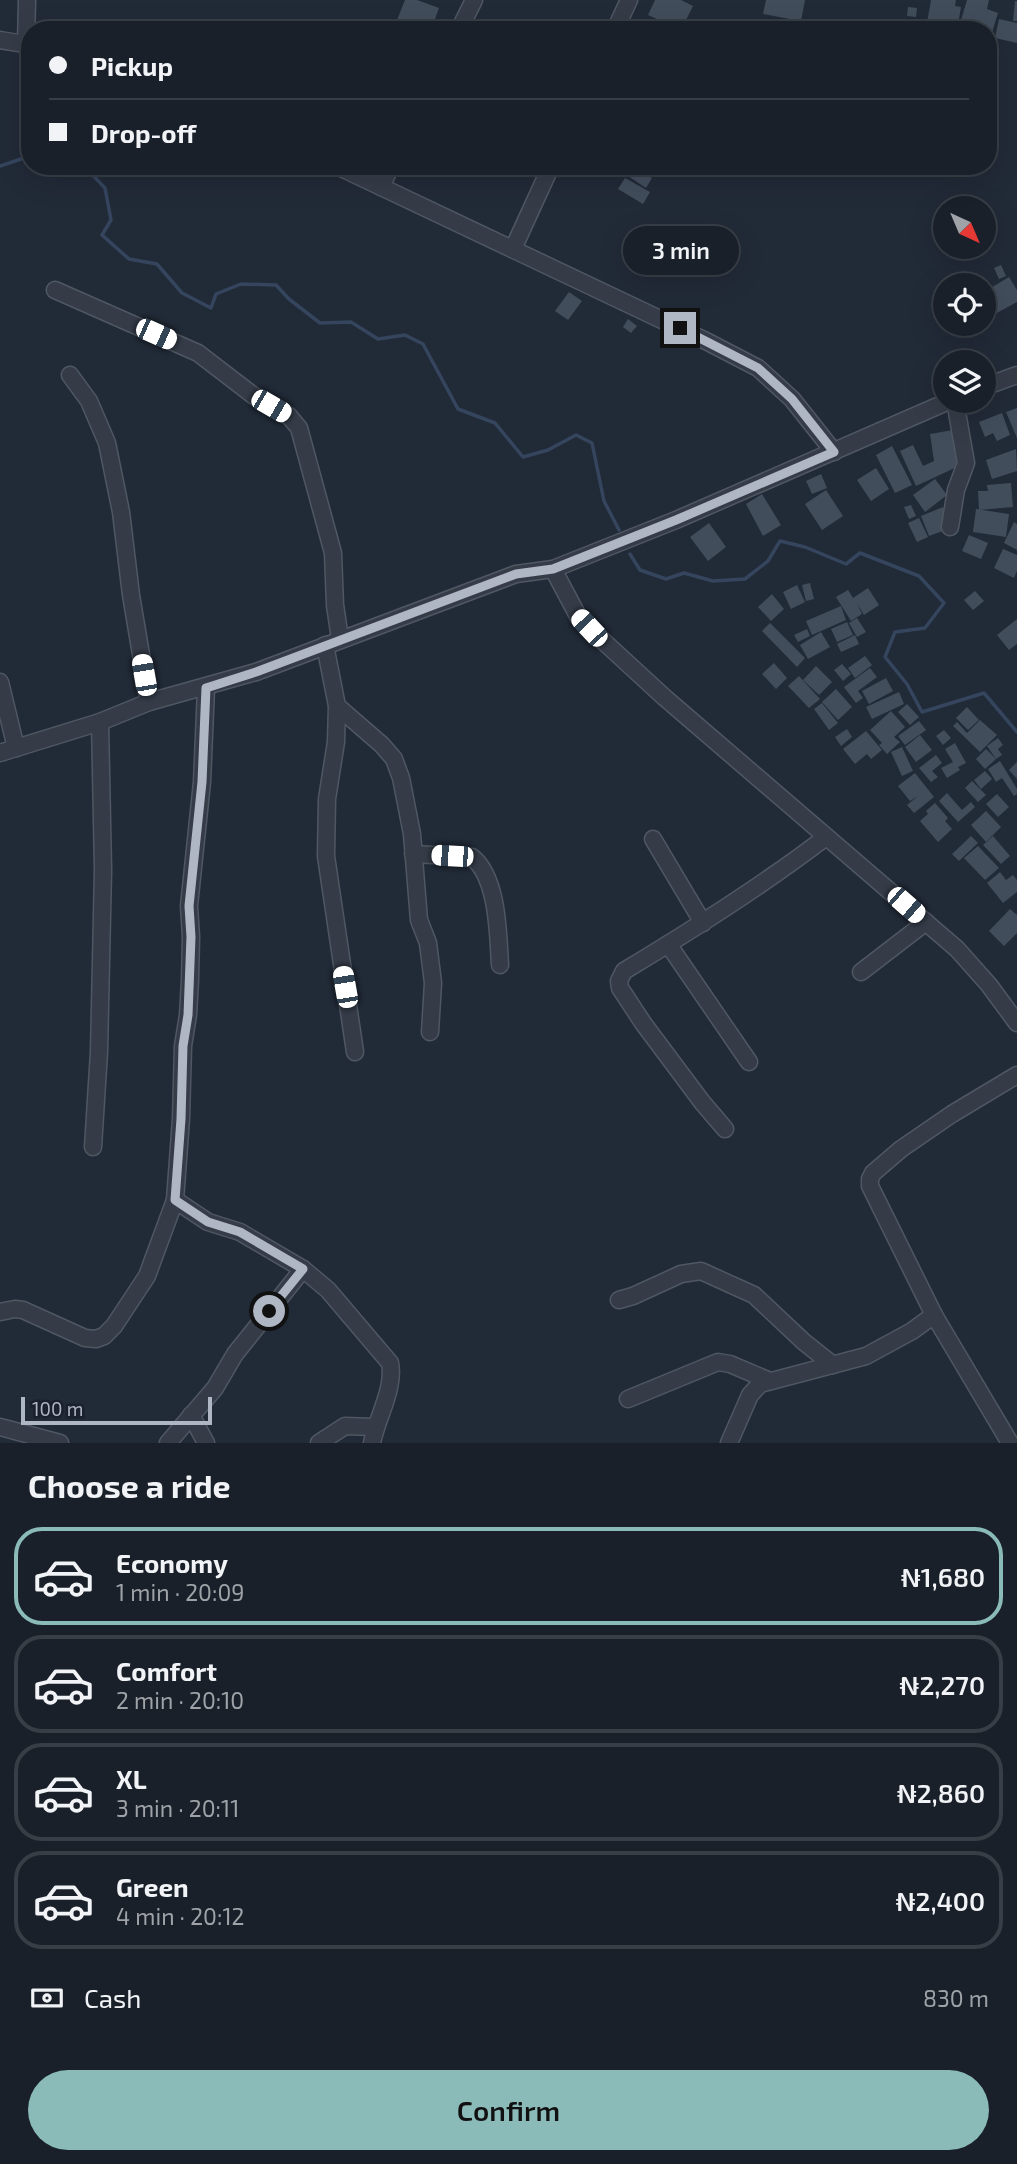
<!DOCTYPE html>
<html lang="en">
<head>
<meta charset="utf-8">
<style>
  :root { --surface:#192029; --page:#262d35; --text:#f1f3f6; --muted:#9fa3a8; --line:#373e46; --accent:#8bbbb9 }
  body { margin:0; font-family:"Exo 2",sans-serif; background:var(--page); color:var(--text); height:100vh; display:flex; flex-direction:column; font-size:26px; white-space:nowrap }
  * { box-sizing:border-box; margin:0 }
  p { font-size:23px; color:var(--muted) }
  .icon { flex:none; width:38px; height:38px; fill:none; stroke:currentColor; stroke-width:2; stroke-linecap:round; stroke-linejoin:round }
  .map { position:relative; height:1443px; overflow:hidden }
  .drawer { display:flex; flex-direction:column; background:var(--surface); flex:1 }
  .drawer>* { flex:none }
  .guide { position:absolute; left:21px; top:21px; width:976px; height:154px; border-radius:28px; box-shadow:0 7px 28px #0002,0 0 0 2px var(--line); display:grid; align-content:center; height:154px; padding:0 28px; background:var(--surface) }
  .needle { width:46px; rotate:136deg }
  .tools { position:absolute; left:933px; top:196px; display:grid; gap:14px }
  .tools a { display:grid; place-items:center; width:63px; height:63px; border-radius:50%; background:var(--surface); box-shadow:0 7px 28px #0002,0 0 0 2px var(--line); font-size:35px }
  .scale { position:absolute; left:21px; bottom:18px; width:191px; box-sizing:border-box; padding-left:7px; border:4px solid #afb7c4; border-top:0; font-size:19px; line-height:24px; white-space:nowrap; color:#afb7c4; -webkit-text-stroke:5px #1a212c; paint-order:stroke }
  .end { position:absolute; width:32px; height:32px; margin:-16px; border:9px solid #afb7c4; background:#111; box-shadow:0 0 0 4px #111 }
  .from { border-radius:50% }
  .bubble { position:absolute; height:49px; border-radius:24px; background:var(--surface); box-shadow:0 7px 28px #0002,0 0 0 2px var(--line); font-size:23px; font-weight:600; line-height:49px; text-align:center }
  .car { position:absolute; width:21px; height:42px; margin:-21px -10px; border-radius:9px; box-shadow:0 0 5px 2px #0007; background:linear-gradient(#fff 24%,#345 0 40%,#fff 0 76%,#345 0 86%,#fff 0) }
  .guide b { display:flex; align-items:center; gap:24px; height:66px; font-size:26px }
  .guide b+b { border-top:2px solid var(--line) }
  .guide i { width:18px; height:18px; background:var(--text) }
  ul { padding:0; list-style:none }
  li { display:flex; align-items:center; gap:21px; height:98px; margin:0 14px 10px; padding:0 14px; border:4px solid var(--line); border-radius:28px }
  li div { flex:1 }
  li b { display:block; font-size:26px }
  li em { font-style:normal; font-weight:600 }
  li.selected { border-color:var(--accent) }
  li>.icon { width:63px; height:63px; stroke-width:1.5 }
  h2 { padding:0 28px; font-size:32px; line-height:84px }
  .pay { display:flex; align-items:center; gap:18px; height:77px; padding:0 28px; font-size:26px }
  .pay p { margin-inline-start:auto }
  .primary-button { display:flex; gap:14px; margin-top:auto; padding:14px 28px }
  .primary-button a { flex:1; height:80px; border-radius:42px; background:var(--accent); color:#111; font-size:28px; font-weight:600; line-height:80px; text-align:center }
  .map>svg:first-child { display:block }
</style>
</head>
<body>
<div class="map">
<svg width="1017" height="1443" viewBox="0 0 1017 1443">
  <rect width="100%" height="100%" fill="#212a37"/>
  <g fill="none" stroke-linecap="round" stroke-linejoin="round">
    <g stroke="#35455e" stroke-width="3.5">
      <path d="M0 166 30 156"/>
      <path d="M45 166 51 173 80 166"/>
      <path d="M84 166 105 188 111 220 102 235 129 259 157 264 182 293 211 308 216 294 241 284 276 285 289 299 320 323 351 322 378 339 405 335 423 344 458 409 495 423 523 457 548 450 576 435 592 443 604 501 619 530"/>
      <path d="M630 554 640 570 666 579 684 573 713 581 745 579 768 561 780 541 805 547 846 564 860 553 919 576 944 603 925 628 895 632 885 657 907 684 922 712 984 693 1017 732"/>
    </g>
  </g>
  <g fill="#424d5c">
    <path d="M405 0H417L439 8 431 30H423L397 20Z"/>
    <path d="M655 0H681L693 6 681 30 648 15Z"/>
    <path d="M766 0H805L801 21 763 14Z"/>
    <path d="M931 0H956L955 6 961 7 957 30 926 28Z"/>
    <path d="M967 0H989L987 9 998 13 989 42V30H958Z"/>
    <path d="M1015 1H1017V21H1013Z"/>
    <path d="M908 7 917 8 916 17 907 16Z"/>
    <path d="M999 19 1017 23V43L995 38Z"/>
    <path d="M630 166 652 178 646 188 625 174Z"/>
    <path d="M625 178 650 192 643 204 618 189Z"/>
    <path d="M1001 265 1006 276 999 279 994 268Z"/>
    <path d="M1009 277 1017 290V302L995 314 984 292Z"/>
    <path d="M569 292 582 301 568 320 555 311Z"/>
    <path d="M628 319 637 326 631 333 623 327Z"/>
    <path d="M1017 408V438L1006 412Z"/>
    <path d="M1002 413 1010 435 997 441 993 433 985 437 979 422Z"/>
    <path d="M953 430 959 466 916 486 900 451 913 445 923 466 934 461 930 434Z"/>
    <path d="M892 446 912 485 895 493 876 455Z"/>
    <path d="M1016 449 1017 471 992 479 986 460Z"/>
    <path d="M876 468 889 489 871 501 857 480Z"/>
    <path d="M821 474 827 488 812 494 806 481Z"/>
    <path d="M935 479 947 495 925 512 913 495Z"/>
    <path d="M1011 483 1013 507 979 510 978 491H988L987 485Z"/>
    <path d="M826 490 843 516 822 530 805 504Z"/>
    <path d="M762 494 781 525 763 536 746 504Z"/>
    <path d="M911 505 916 516 909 519 904 507Z"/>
    <path d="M943 507 951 528 929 536 921 516Z"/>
    <path d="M976 509 1009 514 1006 537 973 532Z"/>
    <path d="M919 518 928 537 917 542 908 523Z"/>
    <path d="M1014 522 1017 524V550L1004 543Z"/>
    <path d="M709 523 726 547 708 561 690 537Z"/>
    <path d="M969 535 988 543 981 559 962 551Z"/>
    <path d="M1003 549 1017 555V571L1014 578 994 568Z"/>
    <path d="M810 583 814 599 806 601 802 585Z"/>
    <path d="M797 585 805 602 791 609 783 592Z"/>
    <path d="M868 588 879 605 864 615 857 603 862 614 851 621 836 597 848 590 853 598Z"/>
    <path d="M975 591 984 601 973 610 964 600Z"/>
    <path d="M772 594 784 609 771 621 758 607Z"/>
    <path d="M841 606 846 620 812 635 806 621Z"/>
    <path d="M857 618 866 632 857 637 849 623Z"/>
    <path d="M1017 619V644L1009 650 997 635Z"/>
    <path d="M847 622 853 635 837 642 831 629Z"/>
    <path d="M770 623 805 658 797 667 762 631Z"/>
    <path d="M807 629 810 636 798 642 794 635Z"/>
    <path d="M821 632 830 647 808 659 800 645Z"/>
    <path d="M855 635 859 644 841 652 837 644Z"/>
    <path d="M865 656 872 665 855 678 848 668Z"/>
    <path d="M774 663 787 678 776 689 762 674Z"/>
    <path d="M842 664 851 674 843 681 834 670Z"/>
    <path d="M816 666 832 682 819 695 803 680Z"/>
    <path d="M870 668 877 677 858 691 863 698 856 703 844 687Z"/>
    <path d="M799 676 820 699 809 708 788 686Z"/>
    <path d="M886 678 893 691 869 704 862 691Z"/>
    <path d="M836 689 852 707 838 720 822 702Z"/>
    <path d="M899 692 904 704 872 719 866 707Z"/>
    <path d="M822 703 838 723 829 730 814 709Z"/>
    <path d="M907 704 919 717 910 725 898 712Z"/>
    <path d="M967 707 979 720 968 730 956 718Z"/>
    <path d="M891 711 905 727 894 737 900 742 887 754 879 745 882 743 870 730Z"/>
    <path d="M980 720 997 735 980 752 953 726 957 722 967 733Z"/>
    <path d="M919 721 926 730 905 745 898 736Z"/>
    <path d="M847 729 852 737 841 746 835 737Z"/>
    <path d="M944 730 951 738 943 745 936 736Z"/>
    <path d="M866 731 882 750 871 759 867 754 855 764 843 749Z"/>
    <path d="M920 735 932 750 916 762 905 747Z"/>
    <path d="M998 738 1003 745 998 749 1002 755 996 759 987 746Z"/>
    <path d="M955 743 966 763 958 767 960 770 947 778 941 768 953 762 945 749Z"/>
    <path d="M902 747 913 771 902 776 891 752Z"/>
    <path d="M986 749 996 759 985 769 976 759Z"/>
    <path d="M936 755 942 763 932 771 938 777 931 782 919 768Z"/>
    <path d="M1000 761 1017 789V794L1014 796 1002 778 996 782 988 769Z"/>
    <path d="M1017 762V779L1009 770Z"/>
    <path d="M985 771 992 779 981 789 974 780Z"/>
    <path d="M915 773 934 797 914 813 907 805 918 796 910 801 898 786Z"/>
    <path d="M972 781 986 795 978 802 965 788Z"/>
    <path d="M947 793 962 810 971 802 975 807 958 822 939 801Z"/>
    <path d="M997 794 1009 807 998 817 986 804Z"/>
    <path d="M935 803 948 818 945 821 952 829 938 842 920 821 928 814 926 811Z"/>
    <path d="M986 811 1001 827 986 842 971 825Z"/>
    <path d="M971 836 978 843 959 861 952 854Z"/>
    <path d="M993 836 1010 856 1001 864 983 845Z"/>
    <path d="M978 846 999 868 985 880 964 858Z"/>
    <path d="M1000 872 1006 880 1013 875 1017 880V892L1003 903 987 883Z"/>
    <path d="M1010 909 1017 915V933L1004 946 989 931Z"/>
  </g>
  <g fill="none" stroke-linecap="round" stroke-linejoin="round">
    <g stroke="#4f5762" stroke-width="19">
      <g id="minor">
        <path d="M459 30 474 0"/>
        <path d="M615 30 629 0"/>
        <path d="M0 40 30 45"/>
        <path d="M26 44 27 0"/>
        <path d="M337 166 704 340 758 368 792 399 834 452"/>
        <path d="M381 187 391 166"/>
        <path d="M513 249 551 166"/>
        <path d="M55 290 198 353 254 396 289 416 299 428 333 553 335 605 340 639"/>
        <path d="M70 375 89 401 107 443 121 512 131 595 149 702"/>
        <path d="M984 387 1017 375"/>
        <path d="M950 527 956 490 966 463 955 401"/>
        <path d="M553 569 578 616 589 628 664 697 957 949 989 985 1017 1023"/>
        <path d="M325 645 337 706 336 742 327 799 326 856 355 1052"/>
        <path d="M0 682 16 748"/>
        <path d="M206 688 202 782 189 906 191 937 190 980 188 1015 183 1046 181 1119 175 1200 208 1222 240 1232 303 1269 328 1290 390 1363C395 1389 377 1417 372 1443"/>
        <path d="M337 706 382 745 394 759 401 778 412 834 419 920 428 943 433 983 430 1032"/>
        <path d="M0 753 100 722 149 702 256 672 516 574 553 569 676 520 949 401"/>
        <path d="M653 839 703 923"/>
        <path d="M413 854 472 857C498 878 498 933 500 965"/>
        <path d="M668 944 749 1062"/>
        <path d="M861 972 926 922"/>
        <path d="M725 1129 702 1102 643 1023 620 988 619 981 624 971C694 929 762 886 826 837"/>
        <path d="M93 1147 99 1052 103 870 100 722"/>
        <path d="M619 1300 633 1296 681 1274 701 1271 754 1295 804 1342 833 1365"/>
        <path d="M0 1312 15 1309 23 1310 85 1338 96 1339 104 1336 114 1326 147 1276 175 1200"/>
        <path d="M934 1315 1010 1443"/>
        <path d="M628 1399 718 1362 730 1364 770 1381"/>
        <path d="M191 1415 206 1443"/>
        <path d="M0 1427 60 1443"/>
        <path d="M168 1443 215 1388 235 1354 303 1269"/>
        <path d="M319 1443 345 1426 375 1427"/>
        <path d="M729 1443 750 1395 760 1384 866 1356 912 1331 934 1315 870 1186V1179L873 1173 901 1149 952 1114 1017 1075"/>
      </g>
    </g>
    <use href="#minor" stroke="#353c48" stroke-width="16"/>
  </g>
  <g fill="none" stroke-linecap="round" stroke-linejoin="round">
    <path stroke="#afb7c4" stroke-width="9" d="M269 1311 303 1269 240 1232 208 1222 175 1200 181 1119 183 1046 188 1015 191 937 189 906 202 782 206 688 256 672 516 574 553 569 676 520 834 452 792 399 758 368 680 328"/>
  </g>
</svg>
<div class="tools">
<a><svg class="needle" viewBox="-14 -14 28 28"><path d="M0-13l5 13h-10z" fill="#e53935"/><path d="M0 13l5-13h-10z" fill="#9fa3a8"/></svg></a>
<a><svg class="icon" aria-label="locate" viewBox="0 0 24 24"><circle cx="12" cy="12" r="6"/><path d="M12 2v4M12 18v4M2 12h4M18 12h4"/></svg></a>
<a><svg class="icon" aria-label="layers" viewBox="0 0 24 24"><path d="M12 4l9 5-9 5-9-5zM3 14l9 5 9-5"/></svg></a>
</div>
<div class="scale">100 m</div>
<i class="end from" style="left:269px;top:1311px"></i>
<i class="end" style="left:680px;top:328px"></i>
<div class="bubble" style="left:623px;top:226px;width:116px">3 min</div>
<i class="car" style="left:156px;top:334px;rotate:114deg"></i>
<i class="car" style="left:271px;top:406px;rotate:120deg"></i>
<i class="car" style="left:589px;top:628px;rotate:317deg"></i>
<i class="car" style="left:144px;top:675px;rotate:350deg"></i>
<i class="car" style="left:452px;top:856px;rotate:273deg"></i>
<i class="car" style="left:906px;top:905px;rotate:131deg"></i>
<i class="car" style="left:345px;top:987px;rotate:350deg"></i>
<div class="guide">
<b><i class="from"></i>Pickup</b>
<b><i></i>Drop-off</b>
</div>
</div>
<section class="drawer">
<h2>Choose a ride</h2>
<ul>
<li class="selected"><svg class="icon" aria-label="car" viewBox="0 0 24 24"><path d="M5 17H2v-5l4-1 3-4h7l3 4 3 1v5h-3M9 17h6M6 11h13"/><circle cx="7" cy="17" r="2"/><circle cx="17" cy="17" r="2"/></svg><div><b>Economy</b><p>1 min · 20:09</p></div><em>₦1,680</em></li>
<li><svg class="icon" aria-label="car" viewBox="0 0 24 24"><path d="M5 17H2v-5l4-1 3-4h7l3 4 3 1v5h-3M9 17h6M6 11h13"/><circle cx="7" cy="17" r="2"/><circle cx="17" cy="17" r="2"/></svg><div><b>Comfort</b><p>2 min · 20:10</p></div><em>₦2,270</em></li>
<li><svg class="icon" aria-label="car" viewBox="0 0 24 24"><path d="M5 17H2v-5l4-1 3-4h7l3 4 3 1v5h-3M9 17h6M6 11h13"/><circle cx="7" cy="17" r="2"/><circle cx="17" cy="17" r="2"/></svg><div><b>XL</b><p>3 min · 20:11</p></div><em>₦2,860</em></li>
<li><svg class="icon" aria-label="car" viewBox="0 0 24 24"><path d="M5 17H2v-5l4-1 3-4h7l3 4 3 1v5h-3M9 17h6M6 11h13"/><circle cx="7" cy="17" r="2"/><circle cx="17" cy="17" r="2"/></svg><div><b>Green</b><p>4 min · 20:12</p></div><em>₦2,400</em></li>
</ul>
<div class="pay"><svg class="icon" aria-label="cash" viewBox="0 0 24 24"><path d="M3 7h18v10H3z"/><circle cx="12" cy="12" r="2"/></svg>Cash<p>830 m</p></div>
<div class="primary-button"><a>Confirm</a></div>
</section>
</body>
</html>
